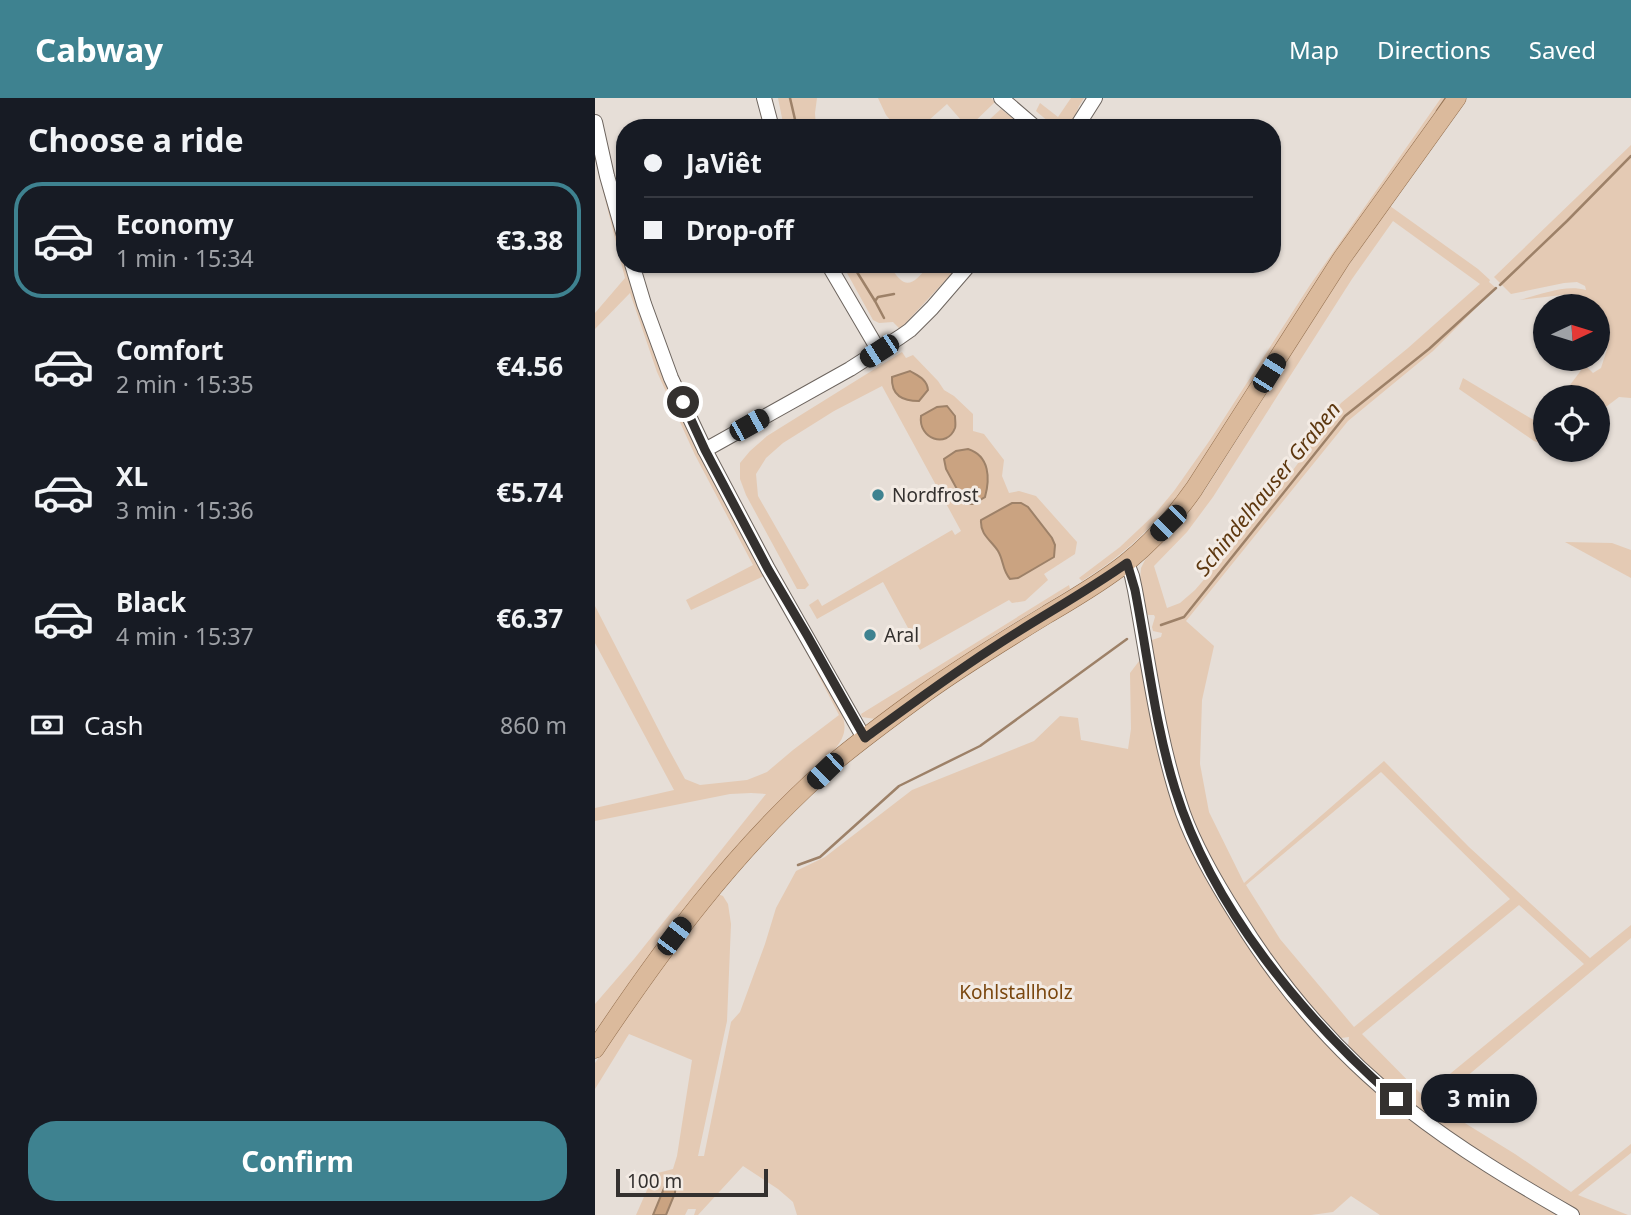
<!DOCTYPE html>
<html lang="en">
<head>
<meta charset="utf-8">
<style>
  :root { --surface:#171b24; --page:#20242c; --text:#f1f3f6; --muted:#9ea1a6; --line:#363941; --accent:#3e8290 }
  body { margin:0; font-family:"Noto Sans",sans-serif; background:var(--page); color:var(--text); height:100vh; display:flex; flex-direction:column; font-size:26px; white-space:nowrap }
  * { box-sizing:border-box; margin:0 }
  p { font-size:23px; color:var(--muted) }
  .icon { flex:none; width:38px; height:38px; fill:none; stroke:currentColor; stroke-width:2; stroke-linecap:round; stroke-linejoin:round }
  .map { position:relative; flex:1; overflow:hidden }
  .details { display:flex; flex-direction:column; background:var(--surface); width:595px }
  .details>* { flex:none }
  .guide { position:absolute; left:21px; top:21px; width:665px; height:154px; border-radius:28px; box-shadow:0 2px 5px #0004; display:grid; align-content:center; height:154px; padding:0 28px; background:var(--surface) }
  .needle { width:46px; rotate:86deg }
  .tools { position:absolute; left:938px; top:196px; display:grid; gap:14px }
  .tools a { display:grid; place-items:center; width:77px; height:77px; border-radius:50%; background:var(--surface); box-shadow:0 2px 5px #0004; font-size:35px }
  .scale { position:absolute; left:21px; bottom:18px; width:152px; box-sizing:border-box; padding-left:7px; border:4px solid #34312f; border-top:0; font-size:19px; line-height:24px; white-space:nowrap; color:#34312f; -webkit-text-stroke:5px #f3ebe4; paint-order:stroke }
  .end { position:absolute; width:32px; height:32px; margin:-16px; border:9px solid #34312f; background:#fff; box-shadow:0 0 0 4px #fff }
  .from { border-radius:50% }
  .bubble { position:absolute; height:49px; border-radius:24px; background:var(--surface); box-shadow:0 2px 5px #0004; font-size:23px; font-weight:700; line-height:49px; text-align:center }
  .car { position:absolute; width:21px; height:42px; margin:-21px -10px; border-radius:9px; box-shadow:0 0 5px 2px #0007; background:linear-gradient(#222 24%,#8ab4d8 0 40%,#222 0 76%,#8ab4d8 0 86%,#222 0) }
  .guide b { display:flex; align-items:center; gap:24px; height:66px; font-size:26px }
  .guide b+b { border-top:2px solid var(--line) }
  .guide i { width:18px; height:18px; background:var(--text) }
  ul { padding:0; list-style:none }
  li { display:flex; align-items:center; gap:21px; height:116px; margin:0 14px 10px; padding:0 14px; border:4px solid transparent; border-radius:28px }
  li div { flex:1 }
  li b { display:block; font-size:26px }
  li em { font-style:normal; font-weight:700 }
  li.current { border-color:var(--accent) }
  li>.icon { width:63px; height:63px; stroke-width:1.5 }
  h2 { padding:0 28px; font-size:32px; line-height:84px }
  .pay { display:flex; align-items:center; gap:18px; height:77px; padding:0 28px; font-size:26px }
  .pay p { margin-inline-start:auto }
  .cta { display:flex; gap:14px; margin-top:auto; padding:14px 28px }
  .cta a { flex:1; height:80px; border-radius:28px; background:var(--accent); color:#fff; font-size:28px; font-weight:700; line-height:80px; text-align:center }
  header { display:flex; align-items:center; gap:42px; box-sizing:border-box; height:98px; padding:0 35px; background:var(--accent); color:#fff }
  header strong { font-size:33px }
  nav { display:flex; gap:38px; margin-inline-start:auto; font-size:24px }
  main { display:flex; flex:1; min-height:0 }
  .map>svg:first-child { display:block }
</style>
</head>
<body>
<header>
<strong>Cabway</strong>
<nav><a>Map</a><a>Directions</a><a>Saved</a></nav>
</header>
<main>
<section class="details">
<h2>Choose a ride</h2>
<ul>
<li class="current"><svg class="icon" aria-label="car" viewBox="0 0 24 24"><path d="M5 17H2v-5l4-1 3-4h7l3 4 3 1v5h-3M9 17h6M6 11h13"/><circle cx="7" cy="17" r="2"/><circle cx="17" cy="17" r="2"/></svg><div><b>Economy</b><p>1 min · 15:34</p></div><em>€3.38</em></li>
<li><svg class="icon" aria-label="car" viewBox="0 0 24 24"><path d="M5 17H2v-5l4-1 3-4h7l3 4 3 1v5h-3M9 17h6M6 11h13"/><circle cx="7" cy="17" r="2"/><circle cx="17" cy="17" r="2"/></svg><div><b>Comfort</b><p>2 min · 15:35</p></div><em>€4.56</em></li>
<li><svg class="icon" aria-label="car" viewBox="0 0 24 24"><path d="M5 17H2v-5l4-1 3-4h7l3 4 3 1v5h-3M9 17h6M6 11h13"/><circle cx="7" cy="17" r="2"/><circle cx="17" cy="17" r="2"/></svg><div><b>XL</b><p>3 min · 15:36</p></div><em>€5.74</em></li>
<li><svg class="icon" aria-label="car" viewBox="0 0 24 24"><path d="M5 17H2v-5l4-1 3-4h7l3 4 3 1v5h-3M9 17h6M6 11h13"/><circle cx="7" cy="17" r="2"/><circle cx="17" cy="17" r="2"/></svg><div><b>Black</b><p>4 min · 15:37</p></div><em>€6.37</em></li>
</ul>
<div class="pay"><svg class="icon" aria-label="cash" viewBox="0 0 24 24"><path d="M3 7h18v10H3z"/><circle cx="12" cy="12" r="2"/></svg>Cash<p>860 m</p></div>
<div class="cta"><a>Confirm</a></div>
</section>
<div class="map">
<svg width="1036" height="1117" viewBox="0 0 1036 1117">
  <rect width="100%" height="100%" fill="#e6ded7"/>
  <g fill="#e4cab4" fill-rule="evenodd">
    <path d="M183 0H222L220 15 221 30H189Z"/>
    <path d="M283 0H396L400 4 373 30 352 6 325 30H302L291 17Z"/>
    <path d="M476 0H489L484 8 478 24 473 22C460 32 452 22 441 13L445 5 463 19Z"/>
    <path d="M846 0H855L602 375C566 420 536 453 487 483L484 480 525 449 560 416 579 393 615 342 715 187Z"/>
    <path d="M406 11 430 30H403L395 21Z"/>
    <path d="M0 43 30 153V166H34L58 236 242 603C252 627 254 635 236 656L114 782 87 814 0 935V906L39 861 171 696 156 695 135 696 0 723V710L79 692 0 545V508L72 648 90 681 105 687 152 682 172 674 198 652 244 617 203 538 169 478 96 512 91 502 158 467 100 357 62 274 35 195 0 231V215L30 180 0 61Z"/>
    <path d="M1036 47V300L1024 299 1003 315V299H966L990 267 998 275 1006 270 1013 248 1003 240V208H994V202L975 196 924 202C946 197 969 186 991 192L990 188 982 184 969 185 916 196 899 179Z"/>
    <path d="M795 108 883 171 895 182 894 184 901 190 838 253 753 323 591 523 619 548 607 602 605 666 614 714 649 785 789 663 874 749 995 860 1036 827V840L839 1006 920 1056 976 1094 1036 1046V1055L983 1097 1033 1117H977L835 1027 753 948 754 939 746 940 708 900 667 845 636 798 615 761 600 729 575 653 556 548 557 542 566 539 567 535 558 533 557 529 560 519 559 517H553L550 512 545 482 546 470 550 462 583 427 610 392 748 175ZM798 123 885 186 813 250 746 305 701 368 656 427 600 492 585 505 572 510 559 468 592 434 618 399 757 181ZM786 674 915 801 759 929 685 841 651 787ZM924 807 989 866 828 998 767 936Z"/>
    <path d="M247 166H294C310 194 317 188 335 166H356L361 171 305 231 298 224 284 225 278 222Z"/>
    <path d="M307 254 311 260 318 257 343 283 349 292 359 298 378 316V333L389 336 409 362 407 378 414 395 424 393 441 398 482 444 480 456 449 476 453 482 430 503 417 505 414 502 325 552 288 484 222 521 214 507 223 501 227 508 357 432 360 437 366 433 287 288 239 313 188 345 171 360 161 376 163 398 214 487 210 491H202L151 397 145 381V365L155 353 172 338Z"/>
    <path d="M868 280 947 327 950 323V347L939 343 864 291Z"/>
    <path d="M970 444 1017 445 1036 452V480Z"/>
    <path d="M474 487 475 491 398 538 280 621 267 619 266 616Z"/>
    <path d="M551 554 606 765 763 975 970 1117H785L756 1098 738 1114 716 1117H202L198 1104 183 1091 148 1068 103 1117H99L101 1111H93L90 1117H71L80 1095 72 1083 58 1117H41L59 1076 78 1071 82 1058 97 962 34 936 0 991V965L61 874 123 796 128 798 133 806 136 826 132 923 103 1058H109L136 924 145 914 170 846 181 810 201 773 230 759 317 692 439 643 465 618 483 620 486 642 533 651 536 631 535 575Z"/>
  </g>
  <g fill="#caa381" stroke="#9d8168" stroke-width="2">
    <path d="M315 273C323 278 332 281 333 292L324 303C308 303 296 298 297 279Z"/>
    <path d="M352 308 360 318C360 322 361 327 360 330 352 351 323 341 326 318L342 309Z"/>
    <path d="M373 351C395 358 395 381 390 399L378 406H370L351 371 349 361 361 353Z"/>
    <path d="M417 405H426L433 409 457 440 460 447 459 459 423 480 415 481C407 472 409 463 403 453 396 442 385 437 386 422Z"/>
    <path d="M81 1079 80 1095 71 1117H58L72 1083Z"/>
  </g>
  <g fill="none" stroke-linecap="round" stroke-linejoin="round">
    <g stroke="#9d8168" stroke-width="2.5">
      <path d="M195 0 202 30"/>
      <path d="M842 13 851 0"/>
      <path d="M257 166 280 203 289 220"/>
      <path d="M905 187 972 123 1036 58"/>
      <path d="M280 203 283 199 299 196"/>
      <path d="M566 527 589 519 750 318 834 251 901 190"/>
      <path d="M203 767 225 759 304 688 385 648 532 541"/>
    </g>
    <g stroke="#6c645e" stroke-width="16">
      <g id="minor">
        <path d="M169 0 177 30"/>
        <path d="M406 0 441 30"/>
        <path d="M0 24 12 78 30 141"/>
        <path d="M481 30 500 0"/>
        <path d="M37 166 49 206 76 280 110 352 173 471 269 640"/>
        <path d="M233 166 284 253"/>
        <path d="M110 352 255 271 305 239 315 232 337 210 375 166"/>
        <path d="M532 465 537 478 540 492C554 567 563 643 588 715 601 751 621 785 642 818 687 891 745 958 813 1011 864 1051 921 1085 977 1117"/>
      </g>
    </g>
    <g stroke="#916c4b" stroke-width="19">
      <path id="major" d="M0 951C68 849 138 755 229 673 261 645 296 620 330 595 369 567 410 542 451 517 478 501 506 485 531 465 557 444 580 418 599 391L747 160 862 0"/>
    </g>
    <use href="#minor" stroke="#fff" stroke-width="14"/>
    <use href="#major" stroke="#dbba9c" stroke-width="18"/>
  </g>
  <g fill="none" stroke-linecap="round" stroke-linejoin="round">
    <path stroke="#34312f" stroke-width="9" d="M88 304 110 352 173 471 212 537 270 640C311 610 353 579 396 551 441 521 488 496 532 465L540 492C553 559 560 627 580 691 617 810 708 920 801 1001"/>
  </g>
  <g fill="#3e8290" stroke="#f3ebe4" stroke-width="2.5">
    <circle cx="283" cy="397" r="7"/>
    <circle cx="275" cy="537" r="7"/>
  </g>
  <g text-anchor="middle" stroke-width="6" stroke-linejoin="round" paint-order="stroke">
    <g font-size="19" fill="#34312f" stroke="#f3ebe4" text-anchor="start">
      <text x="297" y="404">Nordfrost</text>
      <text x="289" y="544">Aral</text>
    </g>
    <g font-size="19" fill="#7a470f" stroke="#f3ebe4">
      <text x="421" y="901">Kohlstallholz</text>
    </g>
    <g font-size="21" font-style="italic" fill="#5d370e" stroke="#f3ebe4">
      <text transform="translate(673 391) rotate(-51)" y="7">Schindelhauser Graben</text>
    </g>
  </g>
</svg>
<div class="tools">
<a><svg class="needle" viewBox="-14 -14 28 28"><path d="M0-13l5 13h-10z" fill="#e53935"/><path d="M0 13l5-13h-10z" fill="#9ea1a6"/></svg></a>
<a><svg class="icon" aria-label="locate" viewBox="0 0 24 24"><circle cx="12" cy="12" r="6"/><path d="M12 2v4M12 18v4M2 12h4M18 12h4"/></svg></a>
</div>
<div class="scale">100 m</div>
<i class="end from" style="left:88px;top:304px"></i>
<i class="end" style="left:801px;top:1001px"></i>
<div class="bubble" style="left:826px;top:976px;width:116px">3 min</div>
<i class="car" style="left:284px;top:253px;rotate:237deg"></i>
<i class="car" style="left:674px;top:275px;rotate:32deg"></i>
<i class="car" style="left:154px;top:327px;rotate:61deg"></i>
<i class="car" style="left:573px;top:425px;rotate:225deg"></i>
<i class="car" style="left:230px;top:673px;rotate:226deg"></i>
<i class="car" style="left:79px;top:838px;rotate:37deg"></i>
<div class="guide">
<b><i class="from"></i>JaViêt</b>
<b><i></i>Drop-off</b>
</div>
</div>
</main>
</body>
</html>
